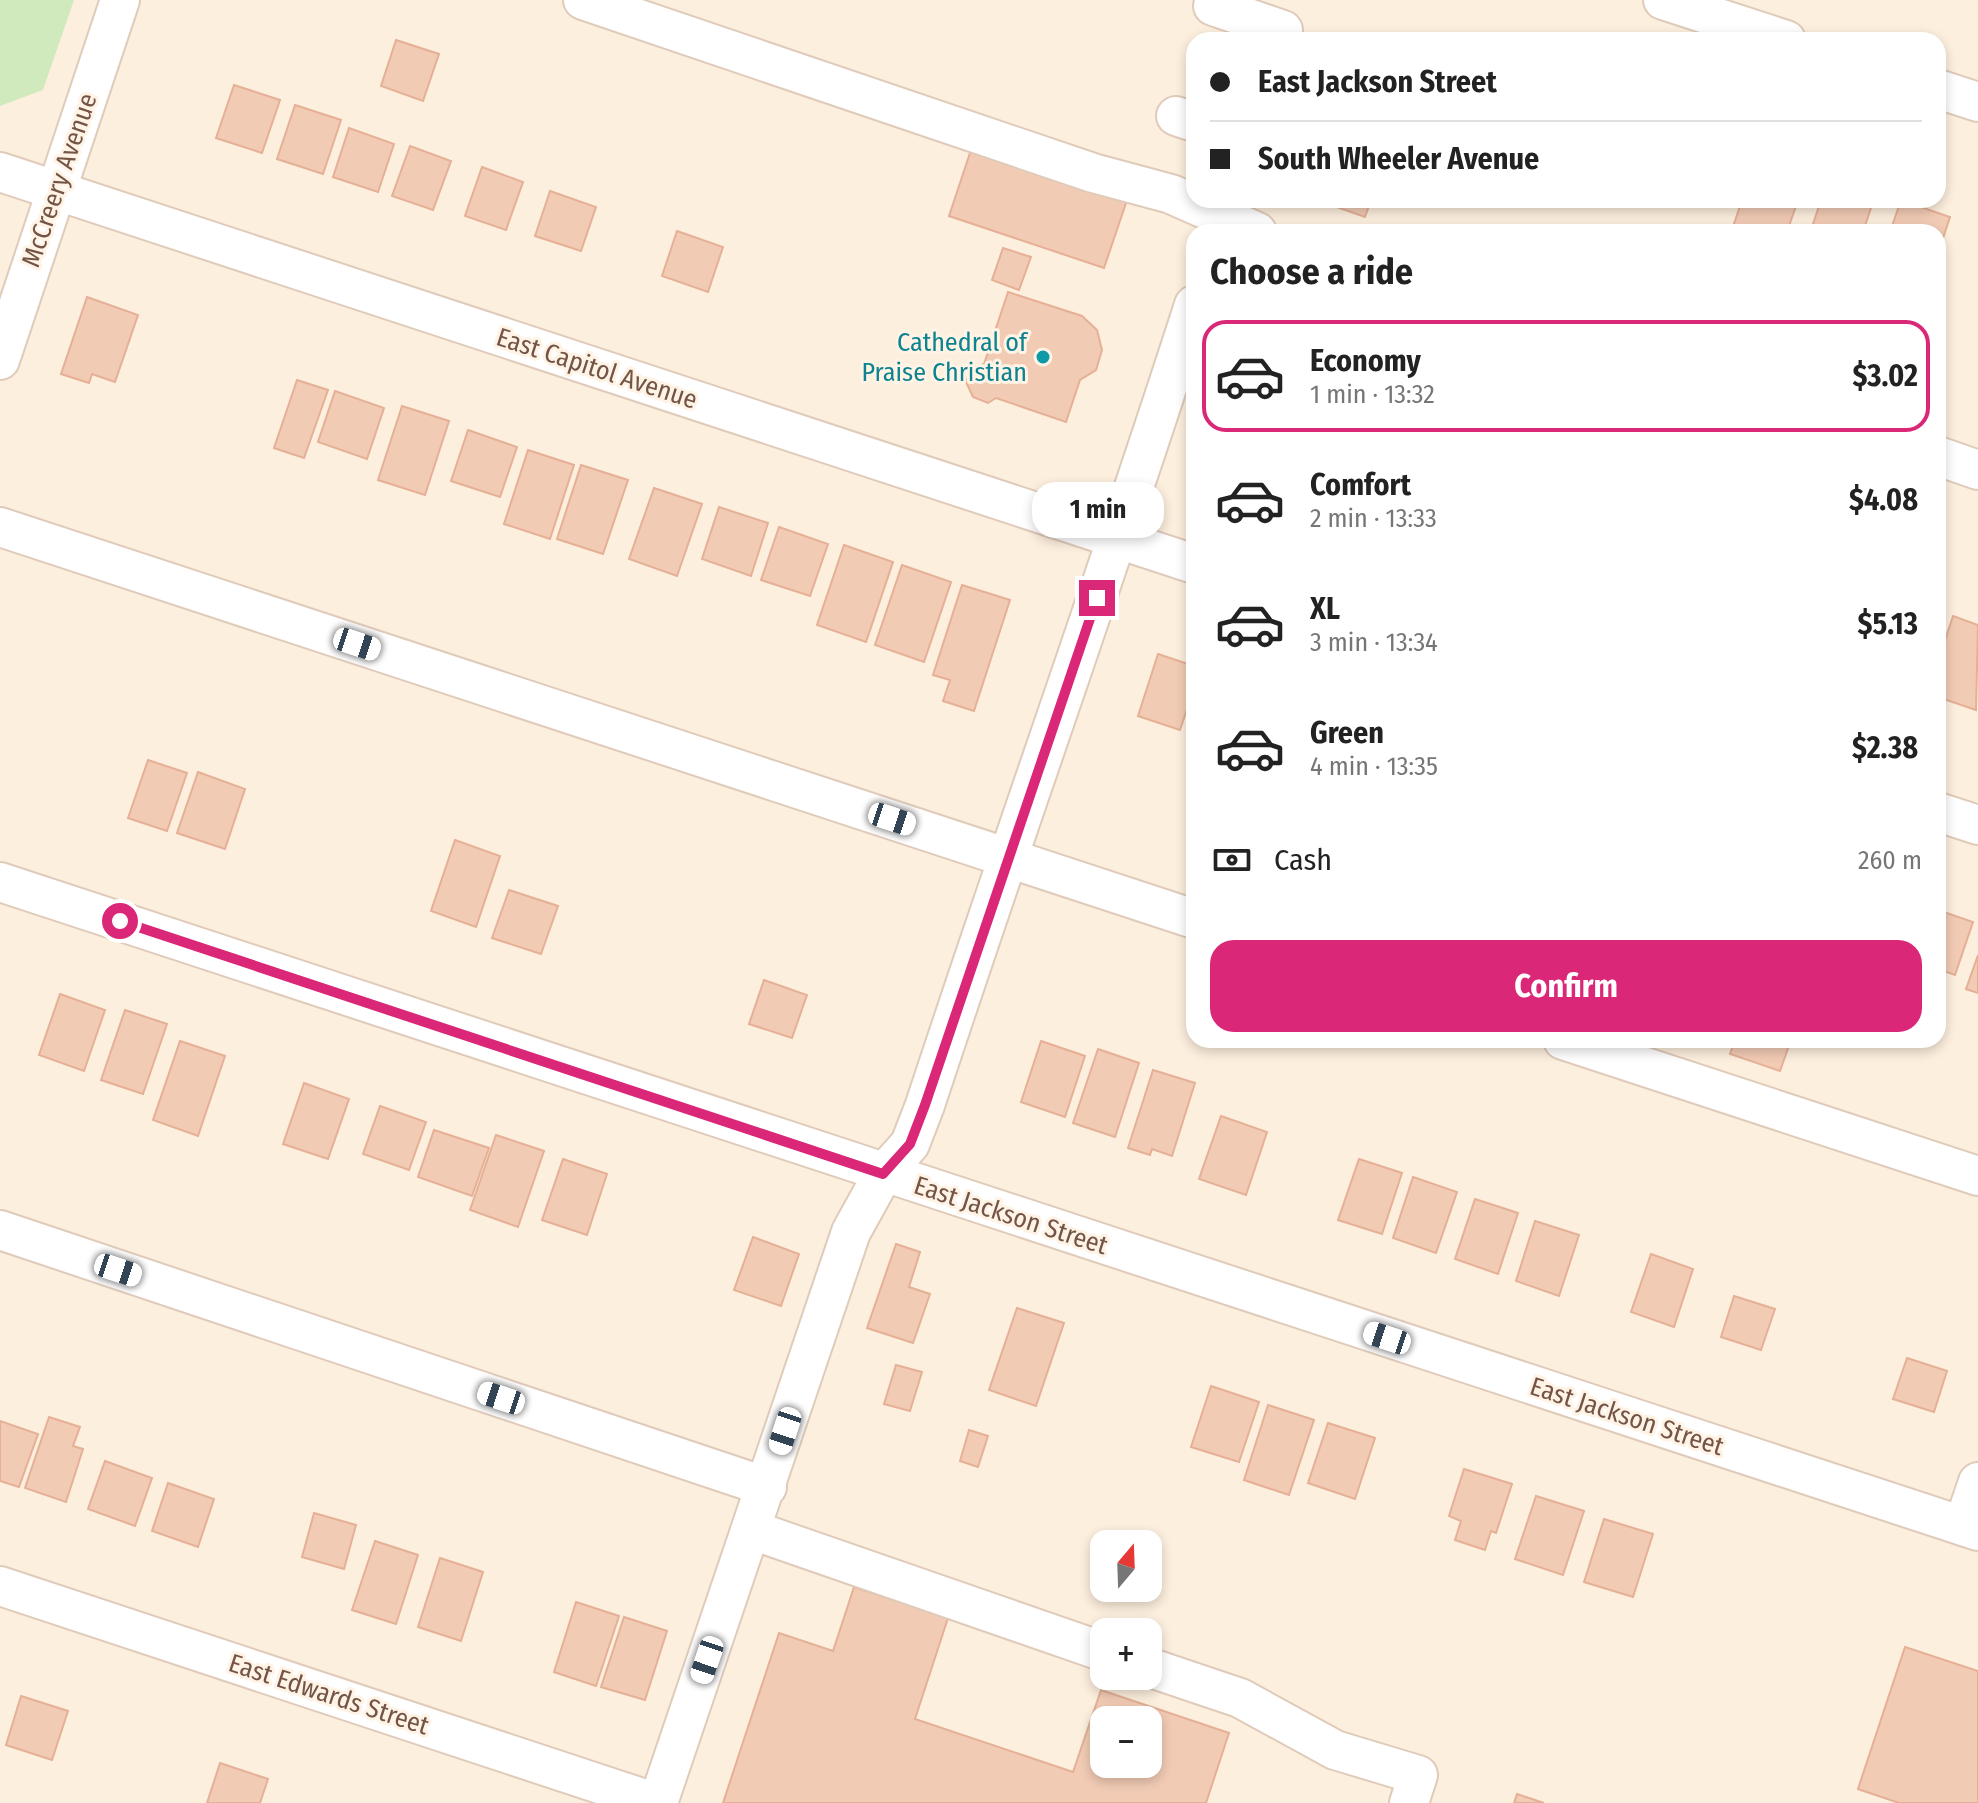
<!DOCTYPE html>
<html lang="en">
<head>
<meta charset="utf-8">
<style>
  :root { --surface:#fff; --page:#f2f2f2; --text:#222; --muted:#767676; --line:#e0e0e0; --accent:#db2777 }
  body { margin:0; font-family:"Fira Sans Condensed",sans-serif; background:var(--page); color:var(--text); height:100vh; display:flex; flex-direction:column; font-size:30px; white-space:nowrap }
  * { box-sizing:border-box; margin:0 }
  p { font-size:26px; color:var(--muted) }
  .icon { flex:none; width:44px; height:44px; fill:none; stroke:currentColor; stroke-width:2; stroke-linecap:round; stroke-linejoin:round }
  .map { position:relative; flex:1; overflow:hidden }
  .sheet { position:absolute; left:1186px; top:224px; width:760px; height:824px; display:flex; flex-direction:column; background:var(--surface); border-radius:24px; box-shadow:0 4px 12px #0003 }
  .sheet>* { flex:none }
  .banner { position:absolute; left:1186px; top:32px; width:760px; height:176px; border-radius:24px; box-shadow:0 4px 12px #0003; display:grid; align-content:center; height:176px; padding:0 24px; background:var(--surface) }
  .needle { width:52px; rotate:19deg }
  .fabs { position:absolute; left:1090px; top:1530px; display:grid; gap:16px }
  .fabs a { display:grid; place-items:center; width:72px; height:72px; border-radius:16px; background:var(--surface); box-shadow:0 4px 12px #0003; font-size:40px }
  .end { position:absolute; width:36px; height:36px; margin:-18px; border:10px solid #db2777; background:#fff; box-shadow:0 0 0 4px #fff }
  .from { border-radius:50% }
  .bubble { position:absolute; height:56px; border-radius:24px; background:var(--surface); box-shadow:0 4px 12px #0003; font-size:26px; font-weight:700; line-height:56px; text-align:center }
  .car { position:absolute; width:24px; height:48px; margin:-24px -12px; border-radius:10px; box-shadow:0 0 6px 2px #0007; background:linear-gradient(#fff 24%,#345 0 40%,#fff 0 76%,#345 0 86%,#fff 0) }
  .banner b { display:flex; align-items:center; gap:28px; height:76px; font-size:30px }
  .banner b+b { border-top:2px solid var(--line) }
  .banner i { width:20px; height:20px; background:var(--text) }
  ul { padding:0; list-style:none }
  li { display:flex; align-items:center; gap:24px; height:112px; margin:0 16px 12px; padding:0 8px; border:4px solid transparent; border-radius:24px }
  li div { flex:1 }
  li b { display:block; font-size:30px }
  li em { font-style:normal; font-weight:700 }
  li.selected { border-color:var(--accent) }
  li>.icon { width:72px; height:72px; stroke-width:1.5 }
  h2 { padding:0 24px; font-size:36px; line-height:96px }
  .pay { display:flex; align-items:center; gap:20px; height:88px; padding:0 24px; font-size:30px }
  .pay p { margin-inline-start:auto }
  .button { display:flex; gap:16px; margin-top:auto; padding:16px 24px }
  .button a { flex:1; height:92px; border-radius:24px; background:var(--accent); color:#fff; font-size:32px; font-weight:700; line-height:92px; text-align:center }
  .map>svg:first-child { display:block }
</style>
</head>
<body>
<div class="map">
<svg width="1978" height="1803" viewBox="0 0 1978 1803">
  <rect width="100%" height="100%" fill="#fdefde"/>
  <path fill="#d1eabd" d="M0 0H74L43 90 0 106Z"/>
  <g fill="#f2cbb5" stroke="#e5b095" stroke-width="2" fill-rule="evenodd">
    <path d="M1373 34 1391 40H1371Z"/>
    <path d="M396 40 439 54 423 101 381 86Z"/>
    <path d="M234 85 280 100 262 153 216 138Z"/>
    <path d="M295 105 341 120 323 174 277 159Z"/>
    <path d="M349 128 394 144 378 192 333 177Z"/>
    <path d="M410 146 451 161 433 210 392 196Z"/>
    <path d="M972 147 1127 200 1104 268 949 216Z"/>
    <path d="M482 167 523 182 506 230 465 216Z"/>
    <path d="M550 191 596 207 581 251 535 236Z"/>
    <path d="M1330 200H1371L1365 217 1328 204Z"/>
    <path d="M1742 200H1798L1787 232H1747L1733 227Z"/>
    <path d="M1821 200H1857L1872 205 1863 232 1811 230Z"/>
    <path d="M1901 200 1950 217 1938 253V232H1890Z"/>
    <path d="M677 231 723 247 708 292 662 276Z"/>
    <path d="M1003 248 1031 257 1019 290 992 280Z"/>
    <path d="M1008 292 1082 316 1097 330 1102 350 1096 370 1080 380 1066 422 996 398 988 403 973 397 966 382 971 368 984 364Z"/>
    <path d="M87 297 138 315 115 382 92 374 89 383 61 374Z"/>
    <path d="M297 380 328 390 304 458 274 448Z"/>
    <path d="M335 391 384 408 367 459 318 442Z"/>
    <path d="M402 406 449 421 425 495 378 480Z"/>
    <path d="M468 430 517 447 500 497 451 481Z"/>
    <path d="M528 450 574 465 550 539 504 524Z"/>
    <path d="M581 465 628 480 603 554 557 539Z"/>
    <path d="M654 488 702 504 677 576 629 559Z"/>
    <path d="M719 507 768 523 751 576 702 559Z"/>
    <path d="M779 527 828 544 810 596 761 580Z"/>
    <path d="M844 545 893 562 866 642 817 625Z"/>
    <path d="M902 565 951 582 924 662 875 645Z"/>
    <path d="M962 585 1010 600 974 711 943 701 950 680 933 675Z"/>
    <path d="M1953 616 1978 625 1976 710 1938 697V662Z"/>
    <path d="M1158 654 1194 666V688L1180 730 1138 716Z"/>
    <path d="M148 760 187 773 167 831 128 818Z"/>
    <path d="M198 772 245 789 225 849 177 833Z"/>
    <path d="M455 840 500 856 476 927 431 911Z"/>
    <path d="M509 890 558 906 541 954 492 938Z"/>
    <path d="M1938 910 1973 922 1955 975 1938 969Z"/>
    <path d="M1978 955V993L1966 989Z"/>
    <path d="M764 980 807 995 792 1038 749 1024Z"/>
    <path d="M60 994 105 1010 84 1071 39 1055Z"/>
    <path d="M125 1010 167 1024 143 1094 101 1080Z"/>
    <path d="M1735 1040H1791L1780 1071 1730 1054Z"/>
    <path d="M180 1041 225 1056 198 1136 153 1120Z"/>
    <path d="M1041 1041 1085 1056 1065 1117 1021 1102Z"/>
    <path d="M1098 1049 1139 1063 1115 1137 1073 1123Z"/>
    <path d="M1153 1070 1195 1083 1172 1156 1152 1149 1150 1155 1128 1148Z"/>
    <path d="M304 1083 349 1099 328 1159 283 1144Z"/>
    <path d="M380 1106 426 1122 409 1170 363 1154Z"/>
    <path d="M1221 1116 1267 1132 1246 1195 1199 1179Z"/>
    <path d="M434 1130 489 1148 472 1196 418 1177Z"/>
    <path d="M496 1135 544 1151 518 1227 470 1210Z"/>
    <path d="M563 1159 607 1174 587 1235 542 1220Z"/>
    <path d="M1359 1159 1402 1173 1382 1234 1338 1220Z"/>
    <path d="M1413 1177 1457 1192 1436 1253 1393 1238Z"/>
    <path d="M1475 1199 1518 1213 1498 1274 1455 1259Z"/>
    <path d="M1535 1221 1579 1235 1559 1296 1516 1281Z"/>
    <path d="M753 1237 799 1254 781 1306 734 1290Z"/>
    <path d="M896 1244 920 1252 909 1287 930 1294 913 1343 867 1328Z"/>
    <path d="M1651 1254 1693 1269 1674 1327 1631 1312Z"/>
    <path d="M1734 1296 1775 1309 1761 1350 1721 1337Z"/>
    <path d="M1017 1308 1064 1323 1036 1406 989 1390Z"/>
    <path d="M1907 1358 1947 1371 1934 1412 1893 1399Z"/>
    <path d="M896 1365 922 1372 910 1411 884 1404Z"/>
    <path d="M1211 1386 1259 1402 1239 1462 1191 1447Z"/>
    <path d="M1268 1405 1314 1420 1289 1495 1244 1480Z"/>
    <path d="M49 1417 80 1427 73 1446 83 1449 66 1502 25 1488Z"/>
    <path d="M0 1421 38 1434 19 1487 0 1481Z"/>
    <path d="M1328 1423 1375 1438 1355 1499 1308 1483Z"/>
    <path d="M969 1430 988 1436 978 1467 960 1461Z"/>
    <path d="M105 1461 152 1478 135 1526 88 1509Z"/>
    <path d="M1464 1469 1512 1484 1496 1533 1491 1531 1485 1550 1455 1540 1461 1521 1449 1516Z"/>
    <path d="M168 1483 214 1499 198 1547 152 1531Z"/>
    <path d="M1536 1496 1584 1511 1563 1575 1515 1559Z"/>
    <path d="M314 1513 356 1525 344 1569 302 1557Z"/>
    <path d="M1604 1519 1653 1534 1633 1597 1584 1582Z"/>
    <path d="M375 1541 418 1555 396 1624 352 1610Z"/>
    <path d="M440 1558 483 1572 461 1641 418 1627Z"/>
    <path d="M854 1587 948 1618 915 1719 1073 1772 1101 1690 1229 1733 1206 1803H723L779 1633 833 1651ZM1104 1720H1148V1764H1104Z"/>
    <path d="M576 1602 619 1616 596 1686 554 1672Z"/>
    <path d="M624 1617 667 1631 645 1700 601 1687Z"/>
    <path d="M1905 1647 1978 1671V1803H1899L1858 1789Z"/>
    <path d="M21 1696 68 1711 52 1760 6 1745Z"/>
    <path d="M220 1763 268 1779 260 1803H207Z"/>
    <path d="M1517 1794 1544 1803H1514Z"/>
  </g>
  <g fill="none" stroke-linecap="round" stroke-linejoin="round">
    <g stroke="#e0cbba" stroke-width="42">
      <g id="minor">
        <path d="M583 0 1093 173 1171 194 1257 232"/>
        <path d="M1663 0 1786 40"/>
        <path d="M1213 6 1283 30"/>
        <path d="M1938 89 1978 102"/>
        <path d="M1176 116 1194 122"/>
        <path d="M0 172 1194 564"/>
        <path d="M0 360 120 0"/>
        <path d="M1938 456 1978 470"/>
        <path d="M0 527 1194 919"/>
        <path d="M1938 812 1978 825"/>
        <path d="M0 882 1978 1531"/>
        <path d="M1563 1040 1978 1176"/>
        <path d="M0 1230 767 1487"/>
        <path d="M1963 1526 1978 1482"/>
        <path d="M752 1530 1104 1652"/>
        <path d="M0 1586 657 1803"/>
        <path d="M1148 1667 1240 1698 1335 1750 1418 1775 1409 1803"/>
        <path d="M658 1803 851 1232 883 1174 910 1144 925 1105C1013 837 1108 573 1194 305"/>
      </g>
    </g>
    <use href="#minor" stroke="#fff" stroke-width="38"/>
  </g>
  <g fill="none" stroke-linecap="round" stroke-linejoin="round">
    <path stroke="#db2777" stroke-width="10" d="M120 921 883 1174 910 1144 925 1105 1097 598"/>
  </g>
  <circle fill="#0f9aa8" stroke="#fff3e5" stroke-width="3" cx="1043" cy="357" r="8"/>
  <g text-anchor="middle" stroke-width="6" stroke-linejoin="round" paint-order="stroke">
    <g font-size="26" fill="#735446" stroke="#fff3e5">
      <text transform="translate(59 180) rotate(-71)" y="9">McCreery Avenue</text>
      <text transform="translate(597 368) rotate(18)" y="9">East Capitol Avenue</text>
      <text transform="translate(1011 1215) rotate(18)" y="9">East Jackson Street</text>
      <text transform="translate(1627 1416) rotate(18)" y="9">East Jackson Street</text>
      <text transform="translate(329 1694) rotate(18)" y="9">East Edwards Street</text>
    </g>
    <g font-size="26" fill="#0d838f" stroke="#fff3e5" text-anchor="end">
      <text x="1027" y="351">Cathedral of<tspan x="1027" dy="30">Praise Christian</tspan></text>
    </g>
  </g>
</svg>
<div class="fabs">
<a><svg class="needle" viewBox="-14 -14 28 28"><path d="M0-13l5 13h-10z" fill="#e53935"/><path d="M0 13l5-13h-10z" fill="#767676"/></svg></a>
<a>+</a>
<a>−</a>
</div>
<i class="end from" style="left:120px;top:921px"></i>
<i class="end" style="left:1097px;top:598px"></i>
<div class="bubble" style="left:1032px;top:482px;width:132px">1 min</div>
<i class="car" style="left:357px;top:644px;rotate:108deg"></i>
<i class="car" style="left:892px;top:819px;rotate:108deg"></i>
<i class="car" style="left:118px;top:1270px;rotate:108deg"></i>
<i class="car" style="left:1387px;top:1338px;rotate:288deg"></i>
<i class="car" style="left:501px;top:1398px;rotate:288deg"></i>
<i class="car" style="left:785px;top:1431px;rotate:198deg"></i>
<i class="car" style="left:707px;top:1660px;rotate:199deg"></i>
<div class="banner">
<b><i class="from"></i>East Jackson Street</b>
<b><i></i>South Wheeler Avenue</b>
</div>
<section class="sheet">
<h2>Choose a ride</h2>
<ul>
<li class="selected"><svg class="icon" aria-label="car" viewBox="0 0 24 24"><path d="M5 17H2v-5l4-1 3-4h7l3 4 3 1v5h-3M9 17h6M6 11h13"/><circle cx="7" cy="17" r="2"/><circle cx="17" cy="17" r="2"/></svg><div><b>Economy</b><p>1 min · 13:32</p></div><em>$3.02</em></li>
<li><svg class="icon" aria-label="car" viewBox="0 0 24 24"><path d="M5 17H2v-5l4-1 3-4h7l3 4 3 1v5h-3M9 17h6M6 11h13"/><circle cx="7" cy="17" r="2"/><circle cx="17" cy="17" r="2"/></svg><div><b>Comfort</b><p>2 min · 13:33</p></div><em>$4.08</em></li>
<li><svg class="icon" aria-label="car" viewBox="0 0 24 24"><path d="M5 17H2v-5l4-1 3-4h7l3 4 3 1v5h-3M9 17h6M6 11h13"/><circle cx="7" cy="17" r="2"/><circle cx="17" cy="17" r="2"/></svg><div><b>XL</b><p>3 min · 13:34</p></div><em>$5.13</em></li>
<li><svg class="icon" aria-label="car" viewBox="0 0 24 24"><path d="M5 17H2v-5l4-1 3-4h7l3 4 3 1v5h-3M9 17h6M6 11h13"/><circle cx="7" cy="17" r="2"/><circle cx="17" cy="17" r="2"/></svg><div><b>Green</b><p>4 min · 13:35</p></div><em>$2.38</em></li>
</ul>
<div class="pay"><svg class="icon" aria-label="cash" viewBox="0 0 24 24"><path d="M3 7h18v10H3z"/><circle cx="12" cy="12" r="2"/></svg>Cash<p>260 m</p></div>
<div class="button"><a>Confirm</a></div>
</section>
</div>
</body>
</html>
